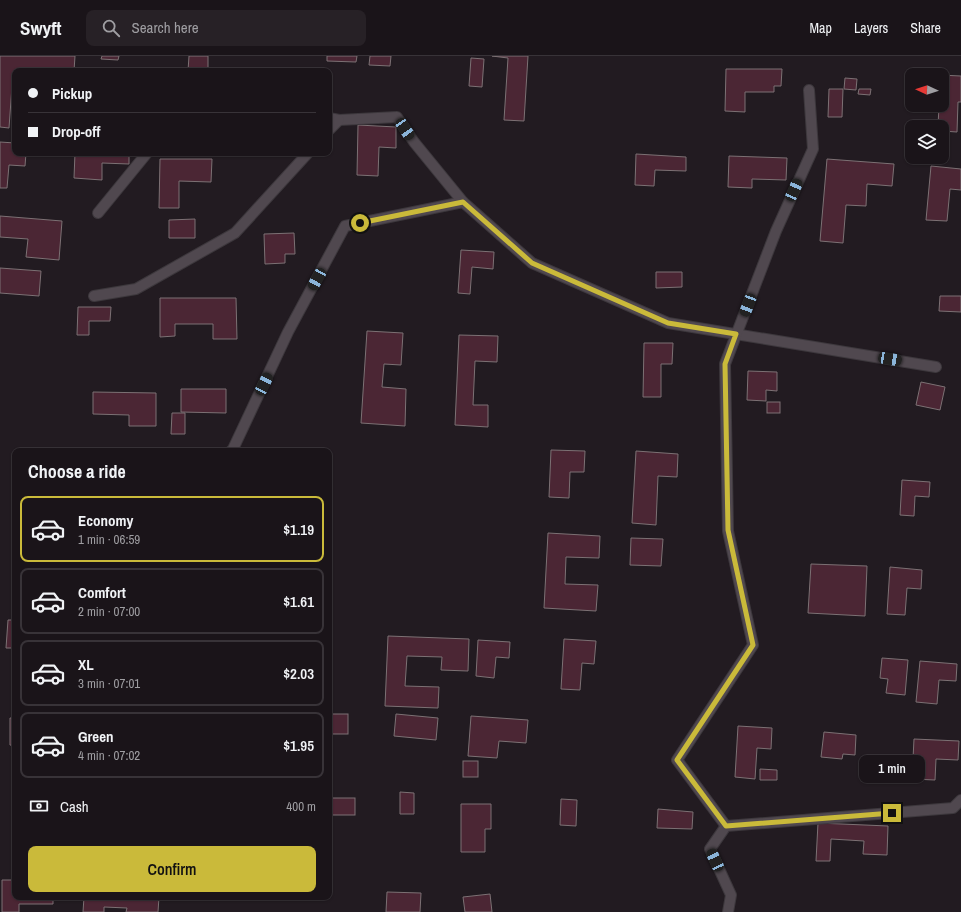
<!DOCTYPE html>
<html lang="en">
<head>
<meta charset="utf-8">
<style>
  :root { --surface:#1a1419; --page:#272126; --text:#f1f3f6; --muted:#9f9ea2; --line:#383338; --accent:#caba3a }
  body { margin:0; font-family:"Archivo Narrow",sans-serif; background:var(--page); color:var(--text); height:100vh; display:flex; flex-direction:column; font-size:15px; white-space:nowrap }
  * { box-sizing:border-box; margin:0 }
  p { font-size:13px; color:var(--muted) }
  .icon { flex:none; width:22px; height:22px; fill:none; stroke:currentColor; stroke-width:2; stroke-linecap:round; stroke-linejoin:round }
  .map { position:relative; flex:1; overflow:hidden }
  .sheet { position:absolute; left:12px; top:392px; width:320px; height:452px; display:flex; flex-direction:column; background:var(--surface); border-radius:8px; box-shadow:0 1px 3px #0004,0 0 0 1px var(--line) }
  .sheet>* { flex:none }
  .top-card { position:absolute; left:12px; top:12px; width:320px; height:88px; border-radius:8px; box-shadow:0 1px 3px #0004,0 0 0 1px var(--line); display:grid; align-content:center; height:88px; padding:0 16px; background:var(--surface) }
  .needle { width:26px; rotate:273deg }
  .buttons { position:absolute; left:905px; top:12px; display:grid; gap:8px }
  .buttons a { display:grid; place-items:center; width:44px; height:44px; border-radius:8px; background:var(--surface); box-shadow:0 1px 3px #0004,0 0 0 1px var(--line); font-size:20px }
  .end { position:absolute; width:18px; height:18px; margin:-9px; border:5px solid #caba3a; background:#111; box-shadow:0 0 0 2px #111 }
  .from { border-radius:50% }
  .bubble { position:absolute; height:28px; border-radius:8px; background:var(--surface); box-shadow:0 1px 3px #0004,0 0 0 1px var(--line); font-size:13px; font-weight:600; line-height:28px; text-align:center }
  .car { position:absolute; width:12px; height:24px; margin:-12px -6px; border-radius:5px; box-shadow:0 0 3px 1px #0007; background:linear-gradient(#222 24%,#8ab4d8 0 40%,#222 0 76%,#8ab4d8 0 86%,#222 0) }
  .top-card b { display:flex; align-items:center; gap:14px; height:38px; font-size:15px }
  .top-card b+b { border-top:1px solid var(--line) }
  .top-card i { width:10px; height:10px; background:var(--text) }
  ul { padding:0; list-style:none }
  li { display:flex; align-items:center; gap:12px; height:66px; margin:0 8px 6px; padding:0 8px; border:2px solid var(--line); border-radius:8px }
  li div { flex:1 }
  li b { display:block; font-size:15px }
  li em { font-style:normal; font-weight:600 }
  li.selected { border-color:var(--accent) }
  li>.icon { width:36px; height:36px; stroke-width:1.5 }
  h2 { padding:0 16px; font-size:18px; line-height:48px }
  .pay { display:flex; align-items:center; gap:10px; height:44px; padding:0 16px; font-size:15px }
  .pay p { margin-inline-start:auto }
  .cta { display:flex; gap:8px; margin-top:auto; padding:8px 16px }
  .cta a { flex:1; height:46px; border-radius:8px; background:var(--accent); color:#111; font-size:16px; font-weight:600; line-height:46px; text-align:center }
  header { display:flex; align-items:center; gap:24px; box-sizing:border-box; height:56px; padding:0 20px; background:var(--surface); border-bottom:1px solid var(--line) }
  header strong { font-size:19px }
  nav { display:flex; gap:22px; margin-inline-start:auto; font-size:14px }
  .search { width:280px; height:36px; background:var(--page); display:flex; align-items:center; gap:10px; box-sizing:border-box; padding:0 14px; border-radius:8px; color:var(--muted); font-size:15px }
  .map>svg:first-child { display:block }
</style>
</head>
<body>
<header>
<strong>Swyft</strong>
<div class="search"><svg class="icon" aria-label="search" viewBox="0 0 24 24"><circle cx="10" cy="10" r="6"/><path d="M15 15l6 6"/></svg>Search here</div>
<nav><a>Map</a><a>Layers</a><a>Share</a></nav>
</header>
<div class="map">
<svg width="961" height="856" viewBox="0 0 961 856">
  <rect width="100%" height="100%" fill="#221b21"/>
  <g fill="#4b2634" stroke="#7c7174">
    <path d="M0 0H75L74 15 13 16 9 72 0 71Z"/>
    <path d="M102 0H119L118 4 101 3Z"/>
    <path d="M189 0H208V15H188Z"/>
    <path d="M327 0H357L356 6 327 5Z"/>
    <path d="M370 0H391L390 10 369 9Z"/>
    <path d="M492 0H528L524 65 504 64 508 2Z"/>
    <path d="M471 2 484 3 482 31 469 30Z"/>
    <path d="M726 13H782L781 30H774V36H745V56L725 55Z"/>
    <path d="M940 19 961 20V46H958L957 76 942 75V71H938L939 49H942V19Z"/>
    <path d="M845 22 857 23 856 34 844 33Z"/>
    <path d="M829 33H843L842 61H828Z"/>
    <path d="M859 33H871L870 39 858 38Z"/>
    <path d="M14 52 15 53V73H13Z"/>
    <path d="M358 69 396 71V92L379 91 378 120 357 119Z"/>
    <path d="M0 86 15 87V97H26L25 110 9 109 7 132H0Z"/>
    <path d="M75 97H129V108L102 107V124L74 122Z"/>
    <path d="M636 98 686 101V115L655 114 654 130 635 129Z"/>
    <path d="M729 100 787 102 786 124 752 123V132L728 131Z"/>
    <path d="M160 103H212L211 126 179 125V152H159Z"/>
    <path d="M827 103 894 108 892 130 867 128 866 150 846 149 843 187 820 185Z"/>
    <path d="M931 110 961 113V134L950 133 947 165 926 164Z"/>
    <path d="M0 160 62 165 59 204 26 201 28 183 0 181Z"/>
    <path d="M195 163V182H169V164Z"/>
    <path d="M294 177 295 198H285V207L265 208 264 178Z"/>
    <path d="M461 194 494 196 493 213 472 211 470 238 458 237Z"/>
    <path d="M0 212 41 215 39 240 0 237Z"/>
    <path d="M656 216H682V231L656 232Z"/>
    <path d="M940 240H961V256L939 255Z"/>
    <path d="M160 242H236L237 283H213V268H175V280L160 281Z"/>
    <path d="M78 251H111L110 265H89V279H77Z"/>
    <path d="M367 275 403 277 401 309 384 308 382 331 406 333 405 370 361 367Z"/>
    <path d="M459 279 498 280 497 306 475 305 473 349H488V371L455 369Z"/>
    <path d="M644 287H673L672 308H661V341H643Z"/>
    <path d="M748 315 777 316V335L766 334V345L747 344Z"/>
    <path d="M921 326 945 331 940 354 916 349Z"/>
    <path d="M181 333H226V357L181 356Z"/>
    <path d="M93 336 156 337V370H129V359L93 358Z"/>
    <rect x="767" y="346" width="13" height="11"/>
    <path d="M172 357H185V378H171Z"/>
    <path d="M551 394 585 395 584 416H570L569 442 549 441Z"/>
    <path d="M636 395 678 398 677 421 658 420 656 469 632 467Z"/>
    <path d="M902 424 930 426 929 441 915 440 914 460 900 459Z"/>
    <path d="M548 477 600 480 599 502 566 501 565 528 598 529 596 555 544 552Z"/>
    <path d="M631 482 663 483 661 510 630 509Z"/>
    <path d="M811 508 867 510 865 560 808 557Z"/>
    <path d="M890 511 922 514 921 533 907 532 905 559 887 558Z"/>
    <path d="M8 564H15V592H6Z"/>
    <path d="M388 580 469 583 468 615 441 614 442 601 407 600 405 630 439 631 438 652 385 650Z"/>
    <path d="M564 583 596 585 594 608 582 607 580 634 561 633Z"/>
    <path d="M478 584 510 586 509 602 496 601 494 622 476 620Z"/>
    <path d="M882 602 908 604 905 639 886 637 888 623 880 622Z"/>
    <path d="M920 605 957 608 956 625 939 624 937 648 916 646Z"/>
    <rect x="329" y="658" width="19" height="20"/>
    <path d="M396 658 438 662 436 684 394 680Z"/>
    <path d="M471 660 528 664 526 687 499 685 497 702 468 700Z"/>
    <path d="M10 662H15V690L10 689Z"/>
    <path d="M738 670 772 672 771 693 757 692 755 723 735 721Z"/>
    <path d="M824 676 856 679 855 699 843 698 842 703 821 701Z"/>
    <path d="M914 683 959 685 958 704 936 703 935 724 912 723Z"/>
    <rect x="463" y="705" width="15" height="16"/>
    <path d="M760 713 777 714V724H760Z"/>
    <path d="M400 736 414 737V758H400Z"/>
    <rect x="329" y="742" width="26" height="17"/>
    <path d="M561 743 577 744 576 770 560 769Z"/>
    <path d="M461 748H491V773H485V796H461Z"/>
    <path d="M658 753 693 756 692 773 657 772Z"/>
    <path d="M818 767 888 770 887 799 863 798 864 785 831 783 830 805H816Z"/>
    <path d="M2 824H15V841H53V848H19V856H2Z"/>
    <path d="M387 836 421 837 420 856H386Z"/>
    <path d="M490 838 492 856H465L463 841Z"/>
    <path d="M84 841H159L158 856H126L127 852 104 851V856H83Z"/>
  </g>
  <g fill="none" stroke-linecap="round" stroke-linejoin="round">
    <g stroke="#3d383d" stroke-width="12">
      <g id="minor">
        <path d="M329 62 339 64 397 61 414 86 463 146"/>
        <path d="M329 74 339 64"/>
        <path d="M98 157 147 97"/>
        <path d="M94 240 136 233 235 177 308 97"/>
        <path d="M231 395 233 393 288 276 345 170 463 146 532 207 668 267 936 311"/>
        <path d="M726 770 677 704 753 589 728 475 725 308 776 175 813 93 809 34"/>
        <path d="M728 856 731 839 710 793 726 770 953 752 961 744"/>
      </g>
    </g>
    <use href="#minor" stroke="#50484f" stroke-width="10"/>
  </g>
  <g fill="none" stroke-linecap="round" stroke-linejoin="round">
    <path stroke="#caba3a" stroke-width="5" d="M360 167 463 146 532 207 668 267 736 278 725 308 728 474 753 589 677 704 726 770 892 757"/>
  </g>
</svg>
<div class="buttons">
<a><svg class="needle" viewBox="-14 -14 28 28"><path d="M0-13l5 13h-10z" fill="#e53935"/><path d="M0 13l5-13h-10z" fill="#9f9ea2"/></svg></a>
<a><svg class="icon" aria-label="layers" viewBox="0 0 24 24"><path d="M12 4l9 5-9 5-9-5zM3 14l9 5 9-5"/></svg></a>
</div>
<i class="end from" style="left:360px;top:167px"></i>
<i class="end" style="left:892px;top:757px"></i>
<div class="bubble" style="left:859px;top:699px;width:66px">1 min</div>
<i class="car" style="left:405px;top:73px;rotate:146deg"></i>
<i class="car" style="left:794px;top:134px;rotate:24deg"></i>
<i class="car" style="left:317px;top:223px;rotate:209deg"></i>
<i class="car" style="left:748px;top:249px;rotate:201deg"></i>
<i class="car" style="left:890px;top:303px;rotate:99deg"></i>
<i class="car" style="left:264px;top:328px;rotate:26deg"></i>
<i class="car" style="left:715px;top:804px;rotate:335deg"></i>
<div class="top-card">
<b><i class="from"></i>Pickup</b>
<b><i></i>Drop-off</b>
</div>
<section class="sheet">
<h2>Choose a ride</h2>
<ul>
<li class="selected"><svg class="icon" aria-label="car" viewBox="0 0 24 24"><path d="M5 17H2v-5l4-1 3-4h7l3 4 3 1v5h-3M9 17h6M6 11h13"/><circle cx="7" cy="17" r="2"/><circle cx="17" cy="17" r="2"/></svg><div><b>Economy</b><p>1 min · 06:59</p></div><em>$1.19</em></li>
<li><svg class="icon" aria-label="car" viewBox="0 0 24 24"><path d="M5 17H2v-5l4-1 3-4h7l3 4 3 1v5h-3M9 17h6M6 11h13"/><circle cx="7" cy="17" r="2"/><circle cx="17" cy="17" r="2"/></svg><div><b>Comfort</b><p>2 min · 07:00</p></div><em>$1.61</em></li>
<li><svg class="icon" aria-label="car" viewBox="0 0 24 24"><path d="M5 17H2v-5l4-1 3-4h7l3 4 3 1v5h-3M9 17h6M6 11h13"/><circle cx="7" cy="17" r="2"/><circle cx="17" cy="17" r="2"/></svg><div><b>XL</b><p>3 min · 07:01</p></div><em>$2.03</em></li>
<li><svg class="icon" aria-label="car" viewBox="0 0 24 24"><path d="M5 17H2v-5l4-1 3-4h7l3 4 3 1v5h-3M9 17h6M6 11h13"/><circle cx="7" cy="17" r="2"/><circle cx="17" cy="17" r="2"/></svg><div><b>Green</b><p>4 min · 07:02</p></div><em>$1.95</em></li>
</ul>
<div class="pay"><svg class="icon" aria-label="cash" viewBox="0 0 24 24"><path d="M3 7h18v10H3z"/><circle cx="12" cy="12" r="2"/></svg>Cash<p>400 m</p></div>
<div class="cta"><a>Confirm</a></div>
</section>
</div>
</body>
</html>
